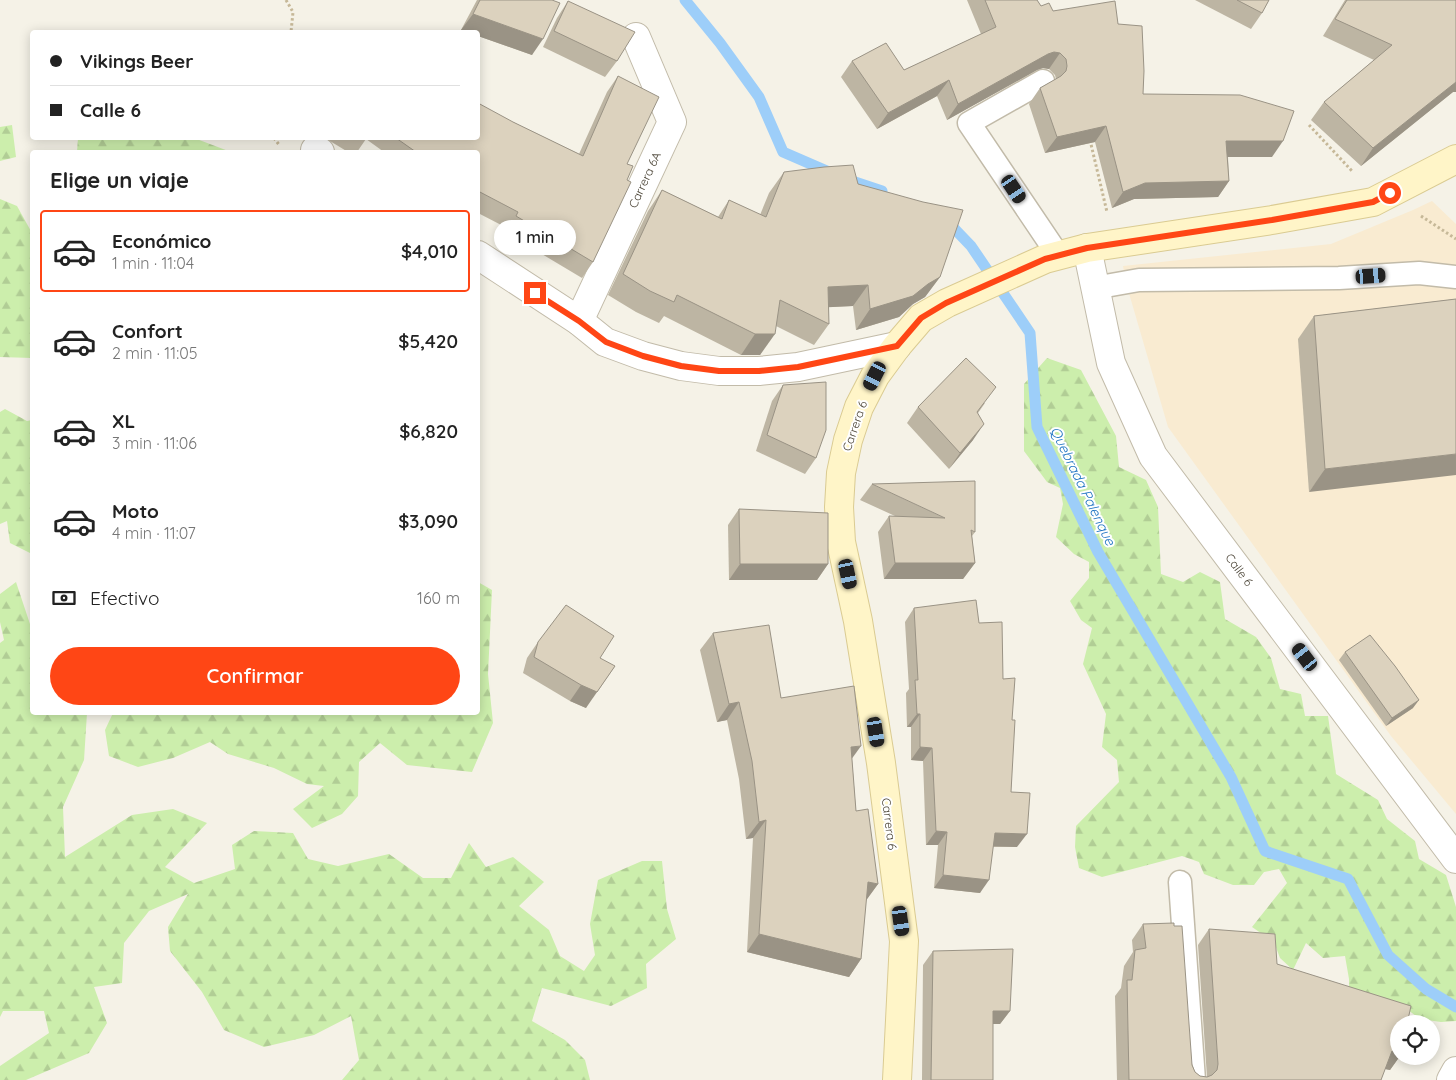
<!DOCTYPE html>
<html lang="es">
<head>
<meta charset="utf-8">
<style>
  :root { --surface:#fff; --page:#f2f2f2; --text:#222; --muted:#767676; --line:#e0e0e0; --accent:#ff4615 }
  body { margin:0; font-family:Quicksand,sans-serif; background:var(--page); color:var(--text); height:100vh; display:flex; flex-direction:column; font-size:19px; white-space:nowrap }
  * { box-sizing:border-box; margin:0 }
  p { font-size:16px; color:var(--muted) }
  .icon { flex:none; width:28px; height:28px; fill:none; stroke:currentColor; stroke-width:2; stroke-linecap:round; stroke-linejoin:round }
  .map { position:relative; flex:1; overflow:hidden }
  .panel { position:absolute; left:30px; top:150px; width:450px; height:565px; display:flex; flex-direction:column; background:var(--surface); border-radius:5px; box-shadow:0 2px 12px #0003 }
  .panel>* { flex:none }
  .guide { position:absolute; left:30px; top:30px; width:450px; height:110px; border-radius:5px; box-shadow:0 2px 12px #0003; display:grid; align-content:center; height:110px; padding:0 20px; background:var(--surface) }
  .fabs { position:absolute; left:1390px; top:1015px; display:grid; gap:10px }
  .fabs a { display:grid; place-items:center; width:50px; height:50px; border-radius:50%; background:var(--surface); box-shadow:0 2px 12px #0003; font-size:25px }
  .end { position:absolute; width:22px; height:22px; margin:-11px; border:6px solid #ff4615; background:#fff; box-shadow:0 0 0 2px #fff }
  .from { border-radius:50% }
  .bubble { position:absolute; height:35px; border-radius:18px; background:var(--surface); box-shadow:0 2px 12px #0003; font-size:16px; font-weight:600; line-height:35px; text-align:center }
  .car { position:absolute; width:15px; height:30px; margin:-15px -8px; border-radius:6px; box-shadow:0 0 4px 1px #0007; background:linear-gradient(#222 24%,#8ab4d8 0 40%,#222 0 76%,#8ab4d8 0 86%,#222 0) }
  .guide b { display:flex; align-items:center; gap:18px; height:48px; font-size:19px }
  .guide b+b { border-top:1px solid var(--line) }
  .guide i { width:12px; height:12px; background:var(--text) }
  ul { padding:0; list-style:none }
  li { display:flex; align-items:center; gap:15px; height:82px; margin:0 10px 8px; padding:0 10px; border:2px solid transparent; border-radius:5px }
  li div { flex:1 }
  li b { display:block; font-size:19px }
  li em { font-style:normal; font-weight:600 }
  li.on { border-color:var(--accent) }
  li>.icon { width:45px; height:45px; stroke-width:1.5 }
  h2 { padding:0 20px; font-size:22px; line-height:60px }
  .pay { display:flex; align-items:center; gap:12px; height:55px; padding:0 20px; font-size:19px }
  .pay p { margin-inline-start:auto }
  .button { display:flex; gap:10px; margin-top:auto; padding:10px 20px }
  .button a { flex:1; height:58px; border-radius:30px; background:var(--accent); color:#fff; font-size:20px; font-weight:600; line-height:58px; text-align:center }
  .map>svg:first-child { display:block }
</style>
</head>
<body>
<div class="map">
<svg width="1456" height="1080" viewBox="0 0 1456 1080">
  <defs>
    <pattern id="forest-firs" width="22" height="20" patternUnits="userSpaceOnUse" patternTransform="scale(1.25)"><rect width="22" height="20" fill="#cceeac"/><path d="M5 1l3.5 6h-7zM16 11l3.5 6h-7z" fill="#b1cd95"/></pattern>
  </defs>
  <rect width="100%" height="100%" fill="#f5f2e7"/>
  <path fill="#f9ebd1" d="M1432 201 1456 224V814L1391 736 1168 427 1126 283 1123 266 1331 244 1413 210Z"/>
  <g fill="url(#forest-firs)">
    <path d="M12 125 16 157 0 161V127Z"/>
    <path d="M78 138H194L231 152H77Z"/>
    <path d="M0 199 17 206 32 233V358L0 357Z"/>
    <path d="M1047 358 1081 370 1116 436 1119 467 1146 480 1158 507 1161 574 1183 582 1200 572 1220 582 1225 619 1256 637 1271 658 1280 689 1301 694 1305 716H1328L1336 774 1378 800 1387 819 1415 841 1419 859 1446 875 1456 907V1021L1441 1022 1420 1019 1400 1004 1349 998V979L1345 956 1323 958 1306 943 1293 970 1280 958 1274 942 1252 927 1287 883 1279 869 1264 872 1254 885H1233L1204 874 1199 862 1182 856 1102 877 1079 868 1075 847 1076 826 1119 782 1117 760 1102 747 1106 714 1083 664 1092 628 1081 620 1070 601 1089 578V562L1074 554 1056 537 1063 504 1060 488 1047 482 1024 451V384Z"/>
    <path d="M5 409 27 421 32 420V554L10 543 7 521 0 524V412Z"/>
    <path d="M16 582 32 630V712L87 713 84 760 63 807 65 857 132 815 173 809 207 823 165 867 194 883 235 869 232 845 254 831 293 833 308 859 338 866 389 854 423 878H451L469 843 486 867 513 857 544 882 519 906 549 930 560 956 584 971 595 955 590 924 598 880 642 861H662L667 909 676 939 646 964 647 988 611 1006 542 988 532 1021 565 1040 585 1060 590 1080H342L359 1060 351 1016 314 1035 264 1047 224 1030 202 992 170 951 168 927 188 894 149 911 124 943 122 983 94 987 107 1023 89 1053 26 1080H0V1066L49 1033 44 1011H3L0 1017V643L4 640 0 622V594Z"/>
    <path d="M478 582 492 590 488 674 493 723 472 772 407 765 380 743 359 762 358 796 342 814 312 828 293 809 324 786 307 784 274 768 228 754 210 742 173 758 138 767 109 756 105 730 113 713 478 712Z"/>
  </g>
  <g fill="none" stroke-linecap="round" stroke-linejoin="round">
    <g stroke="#9dcef9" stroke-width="11">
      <path d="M685 0 720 43 759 97 783 152 843 178 882 191"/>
      <path d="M946 220 971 246 1030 333 1037 427 1098 552 1231 777 1265 851 1348 879 1388 955 1426 989 1456 1007"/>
    </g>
    <g stroke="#c2bba9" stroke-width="25">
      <g id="lane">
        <path d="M1043 81 969 123 1058 255"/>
        <path d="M1094 288 1139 280 1339 278 1419 273 1456 277"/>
        <path d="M1180 882 1194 1080"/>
      </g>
    </g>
    <g stroke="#c2bba9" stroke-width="30">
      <g id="street">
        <path d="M315 150 320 152"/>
        <path d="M1087 248 1111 363 1153 456 1456 859"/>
        <path d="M478 255 579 321 605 342 643 356 681 366 719 371H759L798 367 897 346"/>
        <path d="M579 321 672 122 636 37"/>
        <path d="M1451 1080 1456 1071"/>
      </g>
    </g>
    <g stroke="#dacb92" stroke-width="30">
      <path id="secondary" d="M897 1080 904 941 881 763 858 621 841 542 839 507 841 473 848 440 859 407 875 376 897 346 921 318 947 303 1045 259 1087 248 1272 220 1373 202 1456 159"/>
    </g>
    <g stroke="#c6b898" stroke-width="3" stroke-dasharray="2.5 2.5" stroke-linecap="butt">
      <path d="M286 0 293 12 291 32"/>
      <path d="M1309 125 1352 171"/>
      <path d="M274 138 280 146"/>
      <path d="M1090 140 1107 212"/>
      <path d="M1421 216 1456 239"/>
    </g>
    <use href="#lane" stroke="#fff" stroke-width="22"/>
    <use href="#street" stroke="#fff" stroke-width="28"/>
    <use href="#secondary" stroke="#fff5c8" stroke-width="28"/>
  </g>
  <g fill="#bdb5a3">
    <path d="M477 0H552L532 55 478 36V32H469L461 30Z"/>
    <path d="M967 0H1037L1041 6 1053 11 1118 24 1143 94 1272 157H1228L1229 181 1218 197 1134 199 1112 208 1095 142 1045 153 1029 104 1040 88 1056 79 1055 75 1049 69 1043 68 1037 70 947 120 937 96 877 129 841 77 852 61 904 70 981 34Z"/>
    <path d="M1195 0H1269L1262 13 1251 29Z"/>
    <path d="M1345 0H1456V92H1453L1361 166 1311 120 1324 102 1374 60 1323 36Z"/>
    <path d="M568 1 617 61 605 77 543 47 557 18Z"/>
    <path d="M618 76 627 164V180L593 262 582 278 505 232 507 228 478 213V152H384L366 139 357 152H348L325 138H478L513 122 579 154 607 92Z"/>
    <path d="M784 172 858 184 940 277 925 297 913 304 899 317 856 330 853 306 828 307 829 324 814 345 776 326 760 355H741L664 316 659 323 636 312 608 295 648 211 662 190 718 217 729 200 760 215 769 193Z"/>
    <path d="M1456 299 1309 492 1298 339 1314 316Z"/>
    <path d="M783 385 816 458 805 474 756 451 772 401Z"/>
    <path d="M985 403 978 413 973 440 949 469 907 423 918 407Z"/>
    <path d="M872 484 975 532 972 536 975 563 963 579H884L878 532 889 516H895L860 500Z"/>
    <path d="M739 509 828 564 817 580H729L728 525Z"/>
    <path d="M914 608 979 623 1003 679 1012 720 1011 792 1017 847H993L980 893 934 888 938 845H926L923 761 911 760V727H907L906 693 909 689 905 622Z"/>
    <path d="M713 633 781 698 852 759 856 811 878 884 866 900 861 959 849 977 747 952 753 838 746 839 739 779 727 720 717 722 700 650Z"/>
    <path d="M538 642 600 658 586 708 570 701 523 673 527 658Z"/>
    <path d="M1345 652 1413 708 1386 726 1339 660Z"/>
    <path d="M1143 924 1195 1072 1200 1076 1207 1077 1198 945 1209 929 1277 964 1400 1056 1390 1070 1385 1069 1381 1080H1117L1115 996 1121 988 1124 966 1133 952 1132 940Z"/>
    <path d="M933 951 1010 1011 1000 1024H993V1080H922L923 965Z"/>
  </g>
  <g fill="#9a9385">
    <path d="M473 14 543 39 532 55 478 36V32H469L461 30Z"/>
    <path d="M1054 52 1060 53 1049 69 1043 68 1037 70 947 120 958 104 1048 54Z"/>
    <path d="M949 80 937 96 877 129 888 113Z"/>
    <path d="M1456 82V92H1453L1361 166 1373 148Z"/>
    <path d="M1106 126 1095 142 1045 153 1057 137Z"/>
    <path d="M1226 141H1283L1272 157H1215Z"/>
    <path d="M1229 181 1218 197 1134 199 1112 208 1123 192 1145 183Z"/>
    <path d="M940 277 925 297 913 304 899 317 856 330 870 309 928 284Z"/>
    <path d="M868 285 853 306 813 308 828 287Z"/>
    <path d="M755 334H775L760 355H741Z"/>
    <path d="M984 424 973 440 949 469 960 453Z"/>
    <path d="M1456 454V475L1309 492 1325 469Z"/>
    <path d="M895 563H975L963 579H884Z"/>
    <path d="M740 564H828L817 580H729Z"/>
    <path d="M615 666 586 708 570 701 581 685Z"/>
    <path d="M1419 700 1413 708 1386 726 1392 718Z"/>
    <path d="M739 702 727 720 717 722 729 704Z"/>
    <path d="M917 714H920L911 727H907Z"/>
    <path d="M861 746 848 764 851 747Z"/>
    <path d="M920 747 932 748 923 761 911 760Z"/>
    <path d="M766 820 753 838 746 839 759 822Z"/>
    <path d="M936 831 947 832 938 845H926Z"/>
    <path d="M995 833 1027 834 1017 847 986 846Z"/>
    <path d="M943 875 989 880 980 893 934 888Z"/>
    <path d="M868 882 878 884 865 902Z"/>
    <path d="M759 934 861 959 849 977 747 952Z"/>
    <path d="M993 1011H1010L1000 1024H983Z"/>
    <path d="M1392 1051 1399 1054V1056H1400L1390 1070 1380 1068Z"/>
  </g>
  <g fill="#dcd2be" stroke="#9a9385">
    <path d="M480 0H552L560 3 543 39 473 14Z"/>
    <path d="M985 0H1037L1041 6 1049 3 1053 11 1115 1 1118 24 1142 26 1144 71 1143 94 1240 95 1294 111 1283 141H1226L1229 181 1145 183 1123 192 1106 126 1057 137 1040 88 1061 76 1066 71 1067 66 1066 59 1060 53 1054 52 1048 54 958 104 949 80 888 113 852 61 886 43 904 70 996 27Z"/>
    <path d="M1237 0H1269L1262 13Z"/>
    <path d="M1347 0H1456V82L1373 148 1324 102 1392 45 1335 19Z"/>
    <path d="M568 1 635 32 617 61 554 31Z"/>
    <path d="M618 76 659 97 627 164 633 166 627 180 631 182 593 262 516 216 518 212 478 191V152H416L396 138H478V103L513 122 583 156Z"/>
    <path d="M853 165 858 184 923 202 963 210 940 277 928 284 913 296 870 309 868 285 828 287 829 324 780 300 775 334H755L677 295 674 302 650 291 623 274 662 190 722 219 729 200 766 217 784 172 824 167Z"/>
    <path d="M1456 299V454L1325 469 1314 316Z"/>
    <path d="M966 358 996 387 977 412 984 424 960 453 918 407Z"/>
    <path d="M826 382V430L816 458 767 435 783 385Z"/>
    <path d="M975 481V532L971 530 975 563H895L889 516 945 518 872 484Z"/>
    <path d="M739 509 828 513V564H740Z"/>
    <path d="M976 600 979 623 1002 622 1003 679 1015 678 1012 720H1015L1011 792 1030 793 1027 834 995 833 989 880 943 875 947 832 936 831 932 748 920 747V714H917L915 680H918L914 608Z"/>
    <path d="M566 605 614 636 600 658 615 666 597 692 581 685 534 657 538 642Z"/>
    <path d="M769 625 781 698 854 686 861 746 851 747 856 811 868 809 878 884 868 882 861 959 759 934 766 820 759 822 752 761 739 702 729 704 713 633Z"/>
    <path d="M1370 635 1395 666 1419 700 1392 718 1345 652Z"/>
    <path d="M1174 923V926H1182L1192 1065 1195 1072 1200 1076 1207 1077 1212 1075 1217 1070 1218 1064 1209 929 1275 934 1277 964 1411 1006 1407 1024H1399V1054L1392 1051 1381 1080H1129L1127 980H1132L1135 950 1146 948 1143 924Z"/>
    <path d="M1013 949 1010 1011H993V1080H931L933 951Z"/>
  </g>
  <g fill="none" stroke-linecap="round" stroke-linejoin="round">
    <path stroke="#ff4615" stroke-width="6" d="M535 293 579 321 606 342 643 356 681 366 719 371H759L798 367 897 346 921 318 946 303 1045 259 1087 248 1272 220 1373 202 1390 193"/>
  </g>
  <g text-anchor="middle" stroke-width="4" stroke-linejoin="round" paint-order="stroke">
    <g font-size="12" fill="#4a4335" stroke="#fff">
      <text transform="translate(645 180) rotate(-65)" y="4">Carrera 6A</text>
      <text transform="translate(855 426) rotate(-71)" y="4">Carrera 6</text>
      <text transform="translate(1239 570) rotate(53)" y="4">Calle 6</text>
      <text transform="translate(889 824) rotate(83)" y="4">Carrera 6</text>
    </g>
    <g font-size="14" font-style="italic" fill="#2175c3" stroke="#fff">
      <text transform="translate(1083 486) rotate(64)" y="5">Quebrada Palenque</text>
    </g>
  </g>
</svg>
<div class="fabs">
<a><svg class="icon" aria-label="locate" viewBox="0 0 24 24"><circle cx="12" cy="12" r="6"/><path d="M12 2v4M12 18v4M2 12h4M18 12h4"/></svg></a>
</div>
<i class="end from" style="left:1390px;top:193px"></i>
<i class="end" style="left:535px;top:293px"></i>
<div class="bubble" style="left:494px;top:220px;width:82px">1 min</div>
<i class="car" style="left:1014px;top:189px;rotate:146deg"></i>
<i class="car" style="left:1371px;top:276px;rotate:86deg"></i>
<i class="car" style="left:875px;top:376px;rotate:207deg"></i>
<i class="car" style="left:848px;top:574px;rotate:168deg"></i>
<i class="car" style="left:1305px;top:657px;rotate:323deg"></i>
<i class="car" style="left:876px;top:732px;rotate:171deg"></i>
<i class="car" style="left:901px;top:921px;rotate:172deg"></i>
<div class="guide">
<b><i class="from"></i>Vikings Beer</b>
<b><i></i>Calle 6</b>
</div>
<section class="panel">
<h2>Elige un viaje</h2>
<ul>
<li class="on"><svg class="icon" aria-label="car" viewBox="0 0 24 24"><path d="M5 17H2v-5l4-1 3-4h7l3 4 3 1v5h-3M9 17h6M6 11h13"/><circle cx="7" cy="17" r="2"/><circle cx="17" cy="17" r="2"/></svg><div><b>Económico</b><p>1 min · 11:04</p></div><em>$4,010</em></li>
<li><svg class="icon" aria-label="car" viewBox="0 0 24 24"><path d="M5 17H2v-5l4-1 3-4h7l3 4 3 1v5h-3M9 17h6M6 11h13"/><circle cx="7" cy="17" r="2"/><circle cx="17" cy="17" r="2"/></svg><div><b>Confort</b><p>2 min · 11:05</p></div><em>$5,420</em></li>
<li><svg class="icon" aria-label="car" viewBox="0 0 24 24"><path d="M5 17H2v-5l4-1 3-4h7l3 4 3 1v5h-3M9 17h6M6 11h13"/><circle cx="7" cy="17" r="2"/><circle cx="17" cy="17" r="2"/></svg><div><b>XL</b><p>3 min · 11:06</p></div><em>$6,820</em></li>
<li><svg class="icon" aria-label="car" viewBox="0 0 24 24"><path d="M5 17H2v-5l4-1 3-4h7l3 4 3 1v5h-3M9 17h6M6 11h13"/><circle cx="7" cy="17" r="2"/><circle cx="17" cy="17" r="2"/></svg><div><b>Moto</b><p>4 min · 11:07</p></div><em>$3,090</em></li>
</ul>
<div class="pay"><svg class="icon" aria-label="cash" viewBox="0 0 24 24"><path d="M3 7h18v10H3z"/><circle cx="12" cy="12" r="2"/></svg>Efectivo<p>160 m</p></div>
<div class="button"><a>Confirmar</a></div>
</section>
</div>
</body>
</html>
